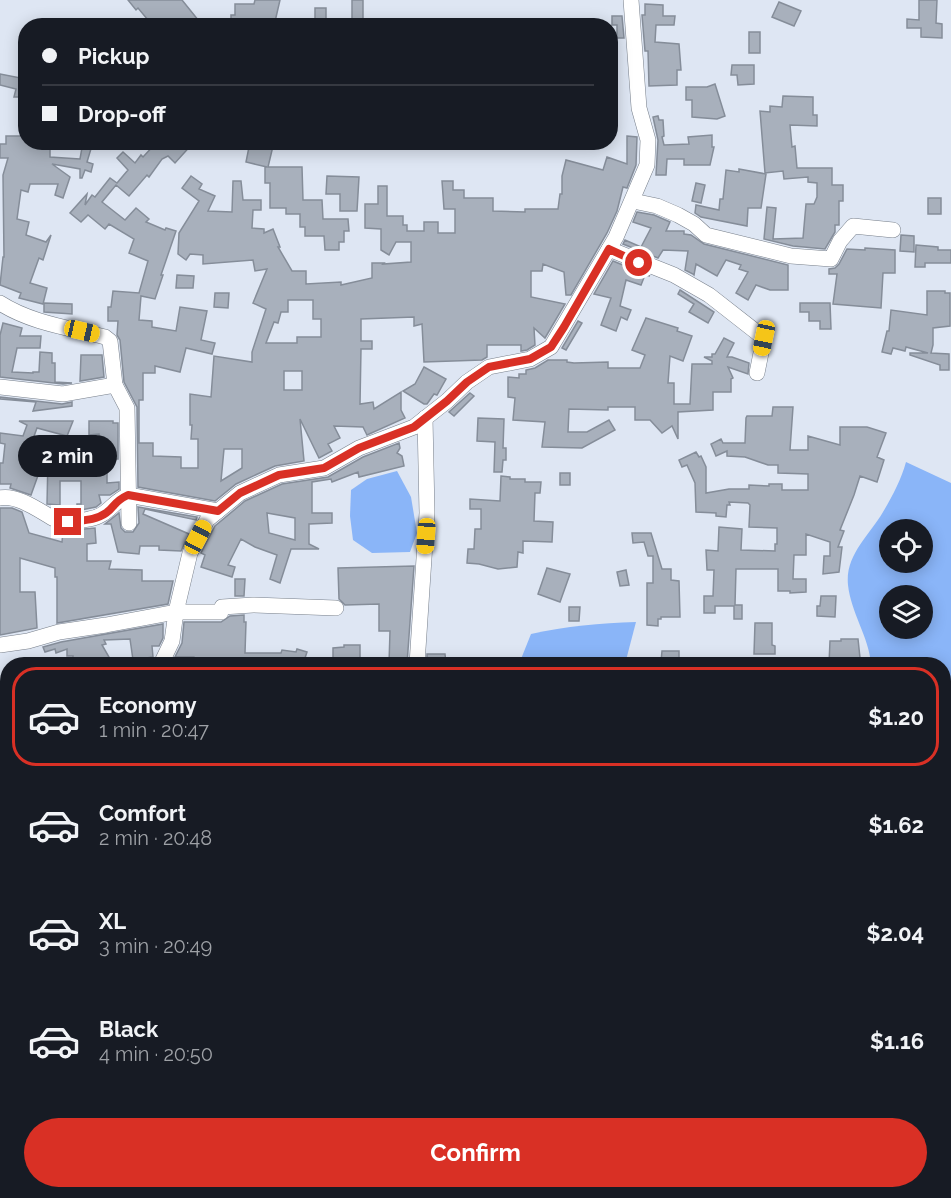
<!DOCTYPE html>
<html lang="en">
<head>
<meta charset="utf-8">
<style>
  :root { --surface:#171b24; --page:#242831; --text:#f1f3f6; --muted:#9ea1a6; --line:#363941; --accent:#d93025 }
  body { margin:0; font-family:Raleway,sans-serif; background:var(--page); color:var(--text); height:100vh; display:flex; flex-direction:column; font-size:22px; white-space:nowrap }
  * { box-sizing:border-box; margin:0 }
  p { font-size:20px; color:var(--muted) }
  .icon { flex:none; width:33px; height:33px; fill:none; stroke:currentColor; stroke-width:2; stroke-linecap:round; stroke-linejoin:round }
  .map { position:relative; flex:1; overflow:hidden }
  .side { position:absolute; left:0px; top:657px; width:951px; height:542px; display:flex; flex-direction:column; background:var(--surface); border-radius:24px 24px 0 0; box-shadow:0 3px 15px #0003 }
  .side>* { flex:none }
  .top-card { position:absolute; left:18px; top:18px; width:600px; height:132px; border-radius:24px; box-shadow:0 3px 15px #0003; display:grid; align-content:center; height:132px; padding:0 24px; background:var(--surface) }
  .fabs { position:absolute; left:879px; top:519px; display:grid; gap:12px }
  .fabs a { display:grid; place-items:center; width:54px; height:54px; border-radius:50%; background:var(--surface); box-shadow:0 3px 15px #0003; font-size:30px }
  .end { position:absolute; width:27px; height:27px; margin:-14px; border:8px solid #d93025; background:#fff; box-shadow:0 0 0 3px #fff }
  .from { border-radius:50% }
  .bubble { position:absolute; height:42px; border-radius:21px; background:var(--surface); box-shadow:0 3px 15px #0003; font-size:20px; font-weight:700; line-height:42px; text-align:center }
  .car { position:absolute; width:18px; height:36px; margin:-18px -9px; border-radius:8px; box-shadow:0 0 4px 2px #0007; background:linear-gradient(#f5c518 24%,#345 0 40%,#f5c518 0 76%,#345 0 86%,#f5c518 0) }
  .top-card b { display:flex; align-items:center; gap:21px; height:57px; font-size:22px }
  .top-card b+b { border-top:2px solid var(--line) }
  .top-card i { width:15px; height:15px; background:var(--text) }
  ul { padding:10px 0 0; list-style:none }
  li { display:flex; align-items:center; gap:18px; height:99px; margin:0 12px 9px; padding:0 12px; border:3px solid transparent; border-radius:24px }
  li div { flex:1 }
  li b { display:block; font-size:22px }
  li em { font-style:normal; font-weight:700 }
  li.current { border-color:var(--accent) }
  li>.icon { width:54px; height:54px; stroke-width:1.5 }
  .button { display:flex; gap:12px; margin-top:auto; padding:12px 24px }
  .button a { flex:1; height:69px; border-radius:36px; background:var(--accent); color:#fff; font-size:24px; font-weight:700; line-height:69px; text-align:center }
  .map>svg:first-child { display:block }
</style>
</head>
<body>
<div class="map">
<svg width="951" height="1198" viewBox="0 0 951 1198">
  <rect width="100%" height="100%" fill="#dee6f3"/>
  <g fill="#8ab5f8" fill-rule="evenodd">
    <path d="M906 462 951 483V710L944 711V664H871C869 637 851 613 848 585 845 555 869 536 883 512 892 497 901 480 906 462ZM890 530H922V562H890ZM890 596H922V628H890Z"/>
    <path d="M397 471 411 497 417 533 410 552 372 553 353 540 350 516 351 490 367 479Z"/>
    <path d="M636 622 625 664H519L531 634C566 626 600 623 636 622Z"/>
    <path d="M2 1148 7 1156 8 1191H79V1198H0V1150Z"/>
    <path d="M951 1151V1198H822V1191H944V1158Z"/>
    <path d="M585 1191H666L667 1198H584Z"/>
    <path d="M686 1191H752V1198H687Z"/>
  </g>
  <g fill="#a8b0bc" stroke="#858d99" stroke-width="1.5" fill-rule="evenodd">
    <path d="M128 0H182L203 26H153L138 8 136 10Z"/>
    <path d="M255 0H280L274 26H231V15H235V4H254Z"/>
    <rect x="352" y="0" width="11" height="26"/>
    <path d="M919 0H937L936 23 942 24V38L921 37V28H907V19L919 20Z"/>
    <path d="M779 2 801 11 794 26 772 17Z"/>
    <path d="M645 4 663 5V16H675L674 25H656L655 42 679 44 681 70H677V85L649 86 648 51H645L642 15H645Z"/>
    <rect x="315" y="8" width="11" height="18"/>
    <path d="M612 16H622L624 38H617V25H612Z"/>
    <rect x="749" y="32" width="11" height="21"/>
    <path d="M732 65H754V84L738 85 737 75H731Z"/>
    <path d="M0 74 26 79V97H14L16 89 0 85Z"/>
    <path d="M715 84 725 116 717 119 692 117V100H686V87H707Z"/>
    <path d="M783 96 813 97V115H817V126L790 125 792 147 795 146 797 168H832V185H843V201H839V225H835V232L825 249 793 246 764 239 767 207 776 208 773 239 803 238 806 204H814L817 197V183L808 182V177L784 179 783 171 765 173 760 111 770 112V106L782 107Z"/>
    <path d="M658 116 659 120H663L664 136 662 137 664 145 689 144 688 137 712 135V147H714L710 165H684V159H667L666 175H656L658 140 653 117Z"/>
    <path d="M6 136H26V142L50 143V157L80 159 83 142H93L87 162 93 164 91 172 85 170 82 178H80V169L52 164 70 177 63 198 55 195 58 184H30L28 192 21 190 17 219 29 222 26 235 46 242 51 235 43 260 39 258 30 283 47 288 43 304 19 298 21 293 0 285 3 257H4L3 175 8 158H0V144H6Z"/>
    <path d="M627 136 637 137 636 165 627 188 623 187 617 211 607 233 571 295H566L564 272 543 264 542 271H531V297L565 304 545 338 534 328 535 345 527 350 521 351V345H487V357L482 360 424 362 422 324 414 326V317L361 319V341H372V349H361L360 404 373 402 374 409 401 392V410L405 418 367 435 363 427 334 426 340 438 328 444 332 451 319 458 300 419 304 461 275 466 236 484 215 501 138 487 137 407 124 382 120 340 117 335 118 321H108V307H111L113 291 139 293 148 261 129 253 134 239 109 224 105 229 88 215 81 222 70 213 87 194 85 205 92 195 95 197 110 178 117 183 128 170 117 158 123 152 135 163 141 155 143 157 157 142H194L175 163 168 156 162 159 149 177 147 175 129 196 116 185 102 202 125 220 136 208 149 219 146 222 165 230 166 228 176 231 161 275H163L155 299 141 296 139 320 152 321V327L176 331 180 307 207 311 201 340 215 343 212 354 186 348 180 372 155 366V373H143V400H139V443H153V456L181 457V468H198V439H191L192 425H190V394L211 397 214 356 252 362V352L266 309 253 303 267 269 255 271 253 260 203 264V255L190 254 186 260 178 254 179 233 199 201 182 188 191 176 202 184 199 189 215 196 208 211 232 212 233 181H241L243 200H261V210H253L252 228 264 229V233L273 229 280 247H278L292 271H306V284L341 282V285L372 278V263H384L383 264 411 262V242H396L389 255 381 250V229L365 228V204H378V186H387V216H403V225H407V231H424V222H438V233H455V209H444L442 181H453V190H464V198H493V211L525 212V209H558L560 194H562V176L566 160 603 170 607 157 627 164ZM288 300H313V319H321V337H297V343H266L274 322 278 323 281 312H288ZM284 371H302V390H284ZM224 449H242V468L221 481Z"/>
    <path d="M250 142 273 146 268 167H302L303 200H322L323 219H348L349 231H344V242H339V250H325L324 236H305V227H300V214H286V208H270V183H265V167H267L246 162Z"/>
    <path d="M739 169 766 174 761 208H748L747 226 701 217 695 213 696 205 719 210 720 199H723L726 170 739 172Z"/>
    <path d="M327 176 359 177 357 211H340V194H326Z"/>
    <path d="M696 183 705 185 701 203 692 201Z"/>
    <rect x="928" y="198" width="13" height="16"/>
    <path d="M637 212 654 215 670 222 666 231H684V234L691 235 704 244 788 265V290H770L756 285 748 300 736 293 748 272 739 269 741 265 726 260 717 276 696 264 694 275 693 274 685 270 688 251 663 250 658 258 623 244 625 240 641 247 651 228 633 222Z"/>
    <path d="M901 235 914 236V252L900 251Z"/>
    <path d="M916 245 938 247V250H951V263H925V267H915Z"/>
    <path d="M865 248 895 250V273H883L881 308 833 304 837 274H829V269L835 268 839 264 847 249 865 250Z"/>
    <path d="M613 261 650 276 645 275 641 285 626 280 620 306 631 310 627 320 621 317 616 331 601 325 611 298 594 294Z"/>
    <path d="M177 275 194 276 193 288H176Z"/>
    <path d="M680 290 714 312 708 323 689 312 694 304 678 294Z"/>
    <path d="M927 291H945V293H950V326L933 328V345L931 353 949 354V370H940V365L910 355V353H928L906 347 905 351 893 348 891 354 882 352 887 331H889L891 310 927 315Z"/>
    <path d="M215 293H229L228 308 214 307Z"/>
    <path d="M44 303 72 304V314L44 312Z"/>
    <path d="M800 303H830L831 329H820V321H809V312H800Z"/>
    <path d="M646 318 678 328 677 331 692 336 683 361 670 356 668 383H674V404H690L692 364H712V361L704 357H712V354H715L724 338 734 343 727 357H732L749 363 748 374 728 367 733 378 731 379V392H713V410L678 412V439L672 426 662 433 650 420H635V407H608V410L569 409 568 432H587L609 420 615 430 582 448 542 447 545 422 513 420 515 398 508 397V377L519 378V374H526V370L535 368 548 360H567V362L574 363 608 362V368H640L645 355 632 350Z"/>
    <path d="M578 321 582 323 566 350 562 348Z"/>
    <path d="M3 323 22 328 20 336H41L40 348H17L12 372 33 373V372H39L40 352 52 353V363H55V382L72 383 63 384 0 377V335Z"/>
    <path d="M81 355H102L104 377 80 381Z"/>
    <path d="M424 367 446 379 437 395 434 394 427 404H424L403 391 415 384Z"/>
    <path d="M470 393 474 396 454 416 449 412Z"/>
    <path d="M0 397 62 404 72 402V406L33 411 36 402 0 399Z"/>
    <path d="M773 407H793L790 450H808V436L840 445V427H867L886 433 877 457 884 460 877 482 860 476 854 495 840 530 844 531 838 547H842L839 572 823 574 824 556H830V542L806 534V555H794L793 579H806V592L790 593V591H778V569H736L735 605H742V619H734V606H715V613H704V596H713L714 570H707L706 550 718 551 719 527 742 529 741 550 775 551V544H777V528L749 527 750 505 748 503 729 502 730 505H727L726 517 716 516V513L696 512 695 483 687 465 682 467 679 460 696 452 699 457 701 456 706 467V493L729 489H749V485L769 486V484H782V490H808V474L778 473V465H768L745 457 727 456V451L716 456 711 444 721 439 723 443H745L746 418 747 416H772Z"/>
    <path d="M478 418 504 419 503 448H506V460H503L502 472H494L495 442 477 441Z"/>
    <path d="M19 421H73L67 436 37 428 29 450 46 453 31 495 10 488 11 484H0V463H3L5 444 0 443V433L23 436 27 425Z"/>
    <path d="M89 421H113V423H118V459H107V483L119 482V489L110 495H99L101 503 96 507 71 512 77 511V504H81V481H60V505L47 504 48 458 69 457V459H78V461H97V452H100L99 434 89 435Z"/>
    <path d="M399 443 400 448 397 453 402 456 404 466 359 477 358 472 332 482 331 479 312 482V513H332V523L309 524V544L319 549H291L280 583 270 579 277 555 255 547 241 539 228 565 235 567 232 577 201 567 205 555 201 553 215 526 245 501 282 484 328 477 363 457ZM267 513 295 518V540L269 533Z"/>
    <rect x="560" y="473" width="10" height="12"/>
    <path d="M501 476 510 477V479H525V482H541L540 493H535L534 521 553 522 552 542 523 541V553L518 552 517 567 498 569 479 564 467 563 468 549H474L475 529H481V509H470V499L500 501Z"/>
    <path d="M138 507 197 517 196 520 145 509 143 514 189 534 181 551 159 550V546H140L139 554 118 552 111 524H105L119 513 121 528 125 532H133L139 523Z"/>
    <path d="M0 508H12L22 512 29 533 62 542 63 531 95 528 96 543 87 544V561H111L109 569 142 570V581H173L168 604 57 623V577H55V568L20 558V592H35L37 628 0 635Z"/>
    <path d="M632 533H651L662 569H671V580L679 581 680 617H661V619H658V626L647 625V583H653V556H648L644 542 633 543Z"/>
    <path d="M414 566 407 664H389L390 631H379V604L345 605 339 599 338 568Z"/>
    <path d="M547 568 570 574 560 602 538 594Z"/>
    <path d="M626 570 629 585 620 586 617 572Z"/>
    <path d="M235 579H245L244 596H235Z"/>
    <path d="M821 596H836L835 617 817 616V606H820Z"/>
    <path d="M569 607H580L579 621H569Z"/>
    <path d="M244 615V622H246L245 653H281L282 650 296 652 297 649 307 652 303 664H196L194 657H175L182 643 184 622H221L230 616Z"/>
    <path d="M755 623H772V645L775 646V654H754Z"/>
    <path d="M163 624V638L159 646H152L153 657 133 660 130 639 104 640 106 644 102 645 113 664H73V656H67V649L56 653 55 649 45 652 43 647 61 642Z"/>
    <path d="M841 639H858L860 658H857V664H829L830 641H841Z"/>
    <path d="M344 645H360V664H333V648L344 647Z"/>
    <path d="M662 651H679V662H661Z"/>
    <path d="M427 654H445L446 664H427Z"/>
  </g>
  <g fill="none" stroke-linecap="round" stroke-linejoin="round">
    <g stroke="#777f8a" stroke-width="16">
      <g id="minor">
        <path d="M633 201 657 206 678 215 694 224 706 235 791 256 831 259 840 241 853 226 893 230"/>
        <path d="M609 249 674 275 709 295 764 338 757 373"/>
        <path d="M0 303C31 323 70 328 105 337L110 341 115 385 127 408 129 523"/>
        <path d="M0 387 63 394 115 385"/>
        <path d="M0 498C18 494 41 512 56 520 65 524 80 521 89 519 108 516 111 503 128 495L218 511"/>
        <path d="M0 645 28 641 59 632 106 625 176 612H221L222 607 253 605 336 608"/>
        <path d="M161 664 172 641 176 612 190 553 207 520 240 493 279 475 324 468 359 448 414 427 447 401 467 382 489 367 530 359 551 347 616 237 647 165 648 140 639 108 631 0"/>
        <path d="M417 664 427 513 425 418"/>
        <path d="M0 775H8"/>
        <path d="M0 1063H8"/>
        <path d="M85 1191 86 1198"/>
        <path d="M677 1191 678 1198"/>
        <path d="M758 1191 759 1198"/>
        <path d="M466 1198 467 1191"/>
      </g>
    </g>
    <use href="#minor" stroke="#fff" stroke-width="15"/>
  </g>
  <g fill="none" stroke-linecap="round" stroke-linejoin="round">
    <path stroke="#d93025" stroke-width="8" d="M68 522C80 520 95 521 106 513 116 506 113 502 128 495L218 511 240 493 279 475 324 468 359 448 414 427 447 401 467 382 489 367 530 359 551 347 564 327 609 249 639 263"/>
  </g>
</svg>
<div class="fabs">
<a><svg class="icon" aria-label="locate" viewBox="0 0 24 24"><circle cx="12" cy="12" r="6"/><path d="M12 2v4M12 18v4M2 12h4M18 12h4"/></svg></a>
<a><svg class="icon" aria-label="layers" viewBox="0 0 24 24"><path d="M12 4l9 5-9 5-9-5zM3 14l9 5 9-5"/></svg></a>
</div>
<i class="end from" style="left:639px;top:263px"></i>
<i class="end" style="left:68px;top:522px"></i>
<div class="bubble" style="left:18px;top:435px;width:99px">2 min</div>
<i class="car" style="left:82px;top:331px;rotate:103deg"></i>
<i class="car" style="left:764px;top:338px;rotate:192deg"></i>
<i class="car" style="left:426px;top:536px;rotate:184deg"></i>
<i class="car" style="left:198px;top:537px;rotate:28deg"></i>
<div class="top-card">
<b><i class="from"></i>Pickup</b>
<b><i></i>Drop-off</b>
</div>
<section class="side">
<ul>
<li class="current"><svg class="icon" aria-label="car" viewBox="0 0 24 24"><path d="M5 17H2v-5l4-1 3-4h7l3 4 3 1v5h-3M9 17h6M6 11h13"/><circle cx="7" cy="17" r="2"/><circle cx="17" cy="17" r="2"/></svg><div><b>Economy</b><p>1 min · 20:47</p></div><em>$1.20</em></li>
<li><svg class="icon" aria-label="car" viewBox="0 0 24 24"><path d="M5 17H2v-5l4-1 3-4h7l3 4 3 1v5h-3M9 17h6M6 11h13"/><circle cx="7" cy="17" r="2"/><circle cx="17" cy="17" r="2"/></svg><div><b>Comfort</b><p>2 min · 20:48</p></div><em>$1.62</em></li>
<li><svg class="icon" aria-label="car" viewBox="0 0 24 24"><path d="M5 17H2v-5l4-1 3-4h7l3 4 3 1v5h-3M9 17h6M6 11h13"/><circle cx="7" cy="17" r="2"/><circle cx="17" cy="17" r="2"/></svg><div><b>XL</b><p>3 min · 20:49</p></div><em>$2.04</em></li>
<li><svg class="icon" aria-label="car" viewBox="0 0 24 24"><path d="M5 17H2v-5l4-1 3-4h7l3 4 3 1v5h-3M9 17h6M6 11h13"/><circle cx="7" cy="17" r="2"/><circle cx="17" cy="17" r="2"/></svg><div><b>Black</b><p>4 min · 20:50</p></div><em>$1.16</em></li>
</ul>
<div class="button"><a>Confirm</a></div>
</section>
</div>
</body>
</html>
